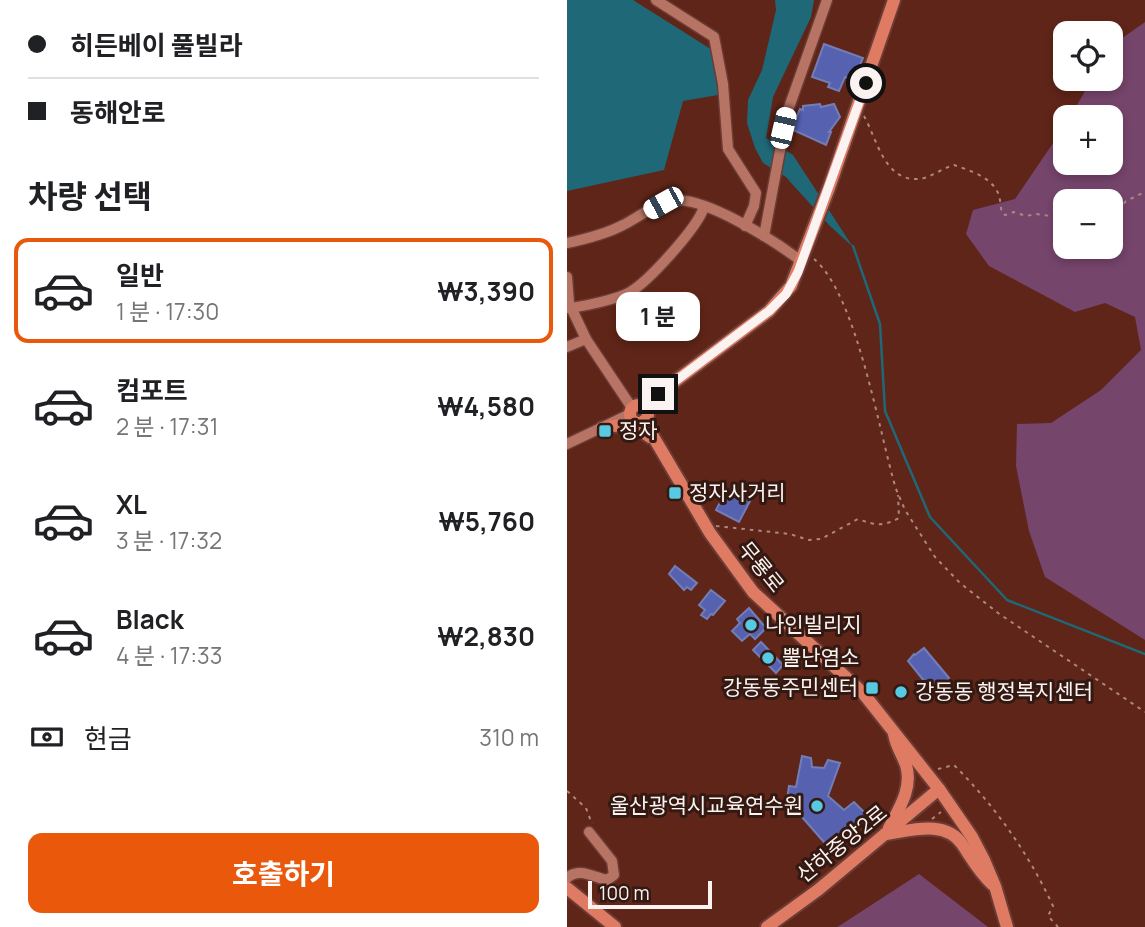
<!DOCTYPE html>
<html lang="ko">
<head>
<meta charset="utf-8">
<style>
  :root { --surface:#fff; --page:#f2f2f2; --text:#202124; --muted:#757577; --line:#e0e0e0; --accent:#ea580c }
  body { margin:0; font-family:Manrope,"Noto Sans KR",sans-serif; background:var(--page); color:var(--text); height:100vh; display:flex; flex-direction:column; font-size:26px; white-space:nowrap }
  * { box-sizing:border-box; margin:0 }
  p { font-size:23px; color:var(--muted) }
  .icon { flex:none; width:38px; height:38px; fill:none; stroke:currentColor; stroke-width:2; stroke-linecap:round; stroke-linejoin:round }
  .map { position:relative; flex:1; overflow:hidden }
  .side { display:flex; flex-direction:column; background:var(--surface); width:567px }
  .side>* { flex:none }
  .top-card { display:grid; align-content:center; height:154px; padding:0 28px; background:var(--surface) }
  .tools { position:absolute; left:486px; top:21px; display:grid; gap:14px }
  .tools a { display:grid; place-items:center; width:70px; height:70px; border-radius:14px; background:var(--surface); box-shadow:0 4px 10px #0003; font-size:35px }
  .scale { position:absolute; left:21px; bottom:18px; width:124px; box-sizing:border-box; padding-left:7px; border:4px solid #fbf3f1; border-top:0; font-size:19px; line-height:24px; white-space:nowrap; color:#fbf3f1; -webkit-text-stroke:5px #331912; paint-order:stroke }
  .end { position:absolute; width:32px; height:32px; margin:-16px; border:9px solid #fbf3f1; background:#111; box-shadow:0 0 0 4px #111 }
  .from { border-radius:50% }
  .bubble { position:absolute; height:49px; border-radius:14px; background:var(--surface); box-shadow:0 4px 10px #0003; font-size:23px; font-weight:700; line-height:49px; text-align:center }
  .car { position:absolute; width:21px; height:42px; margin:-21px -10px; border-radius:9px; box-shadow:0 0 5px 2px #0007; background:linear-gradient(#fff 24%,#345 0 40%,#fff 0 76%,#345 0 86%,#fff 0) }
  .top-card b { display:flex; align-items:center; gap:24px; height:66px; font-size:26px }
  .top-card b+b { border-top:2px solid var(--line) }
  .top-card i { width:18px; height:18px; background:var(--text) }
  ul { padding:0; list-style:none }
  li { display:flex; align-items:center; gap:21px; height:105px; margin:0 14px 10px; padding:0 14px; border:4px solid transparent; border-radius:14px }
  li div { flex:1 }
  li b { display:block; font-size:26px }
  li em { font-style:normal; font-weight:700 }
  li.active { border-color:var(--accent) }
  li>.icon { width:63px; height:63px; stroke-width:1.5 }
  h2 { padding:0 28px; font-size:32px; line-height:84px }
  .pay { display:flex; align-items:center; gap:18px; height:77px; padding:0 28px; font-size:26px }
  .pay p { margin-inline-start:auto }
  .button { display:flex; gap:14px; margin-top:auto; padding:14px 28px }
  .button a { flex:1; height:80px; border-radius:14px; background:var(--accent); color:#fff; font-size:28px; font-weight:700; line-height:80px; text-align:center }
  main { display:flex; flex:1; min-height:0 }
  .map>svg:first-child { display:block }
</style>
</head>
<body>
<main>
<section class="side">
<div class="top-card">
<b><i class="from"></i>히든베이 풀빌라</b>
<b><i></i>동해안로</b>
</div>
<h2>차량 선택</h2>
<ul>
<li class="active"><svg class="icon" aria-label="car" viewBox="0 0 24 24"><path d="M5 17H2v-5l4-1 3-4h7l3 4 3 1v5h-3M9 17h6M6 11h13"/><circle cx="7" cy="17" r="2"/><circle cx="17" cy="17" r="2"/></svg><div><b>일반</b><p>1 분 · 17:30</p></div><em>₩3,390</em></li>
<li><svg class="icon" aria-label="car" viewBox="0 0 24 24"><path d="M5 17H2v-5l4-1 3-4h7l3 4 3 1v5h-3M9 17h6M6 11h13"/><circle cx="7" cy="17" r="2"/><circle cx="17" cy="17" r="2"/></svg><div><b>컴포트</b><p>2 분 · 17:31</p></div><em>₩4,580</em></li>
<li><svg class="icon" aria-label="car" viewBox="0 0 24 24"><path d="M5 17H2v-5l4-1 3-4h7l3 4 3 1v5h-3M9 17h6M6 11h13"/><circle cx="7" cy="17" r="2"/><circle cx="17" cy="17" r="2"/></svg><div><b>XL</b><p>3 분 · 17:32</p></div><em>₩5,760</em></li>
<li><svg class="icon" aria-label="car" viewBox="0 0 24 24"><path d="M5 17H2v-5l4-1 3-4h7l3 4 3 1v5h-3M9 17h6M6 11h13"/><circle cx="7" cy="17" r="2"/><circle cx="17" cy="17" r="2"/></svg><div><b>Black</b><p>4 분 · 17:33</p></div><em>₩2,830</em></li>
</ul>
<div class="pay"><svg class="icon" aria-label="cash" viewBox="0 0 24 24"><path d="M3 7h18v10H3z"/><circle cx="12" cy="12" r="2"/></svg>현금<p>310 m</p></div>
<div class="button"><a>호출하기</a></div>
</section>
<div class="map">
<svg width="578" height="927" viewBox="0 0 578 927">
  <rect width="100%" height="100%" fill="#5f2518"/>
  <g fill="#76456c" fill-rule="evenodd">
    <path d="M578 22V640L478 577 462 531 449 466 450 424 484 423 534 390 574 350 568 317 538 303 508 312 422 266 399 234 406 210 448 199 499 124V163H544V117H503L525 79H544V46ZM499 201H544V247H499Z"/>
    <path d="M352 874 421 927H270L272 926Z"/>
  </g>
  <g fill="#1e6878">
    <path d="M0 0H66L150 53 151 95 116 101 97 170 0 191Z"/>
    <path d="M208 0H247L244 17 206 97 199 138 226 155 286 247 263 226 219 177 196 163 188 148 180 123 181 100 195 70 209 10Z"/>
  </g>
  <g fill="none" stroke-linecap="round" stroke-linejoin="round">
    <g stroke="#1e6878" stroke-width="2.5">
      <path d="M223 180 240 198"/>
      <path d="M286 246 313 324 318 411 363 517 440 600 578 654"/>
    </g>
  </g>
  <g fill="#5662b0" stroke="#727eb7" stroke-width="2">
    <path d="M257 44 296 58 290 72 283 73 281 78 278 77 272 91 261 87 263 83 245 77Z"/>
    <path d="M253 104 254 107 267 104 273 117 262 132H264L259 145 224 129 233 109 236 110V106Z"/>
    <path d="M160 489 183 501 172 522 149 510Z"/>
    <path d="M108 566 130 583 124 590 120 587 117 590 102 574Z"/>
    <path d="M144 590 158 601 146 615 144 614 140 619 134 615 138 610 132 605Z"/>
    <path d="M182 608 199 628 188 639 183 634 175 641 165 631 173 623 170 619Z"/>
    <path d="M194 642 216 665 209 673 186 650Z"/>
    <path d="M357 648 382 678 366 692 341 661 347 654 348 655Z"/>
    <path d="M235 756 244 758 245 767 257 768 261 760 273 763 261 796 277 810 287 802 302 817 263 849 220 800 222 786 229 787Z"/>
  </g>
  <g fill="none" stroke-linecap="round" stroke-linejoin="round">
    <g stroke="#6b3c35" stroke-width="13">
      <g id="minor">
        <path d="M89 0 147 37 156 84 161 149 189 193 187 206 178 226"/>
        <path d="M197 236 220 113 260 0"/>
        <path d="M0 243C19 239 39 234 56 225 72 217 87 204 104 201 135 194 209 242 234 261"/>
        <path d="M0 277 2 303 19 339 65 408"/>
        <path d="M0 308C15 307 51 299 63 292 82 281 131 227 137 207"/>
        <path d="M0 347 19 339"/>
        <path d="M0 444 63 414"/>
        <path d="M0 878C12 867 26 877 40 880L47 875 45 861 22 832"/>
      </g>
    </g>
    <g stroke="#6b3c35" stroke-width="16">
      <g id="major">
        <circle cx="72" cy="414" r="9"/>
        <path d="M75 406 202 311 224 286 262 188 327 0"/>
        <path d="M77 421 143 533 186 592 296 693 372 789 405 837 417 860 428 886 440 927"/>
        <path d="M35 428C54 423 67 425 83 437"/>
        <path d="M322 828C332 809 346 788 339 765 335 754 329 746 327 734"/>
        <path d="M318 834C343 831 378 819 395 844 405 859 412 872 425 884"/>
        <path d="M0 888 48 927"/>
        <path d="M200 927 251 890 372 789"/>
      </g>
    </g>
    <g stroke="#ab8981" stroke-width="2" stroke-dasharray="3.5 5" stroke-linecap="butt">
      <path d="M297 116C310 139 317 181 351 179 362 179 375 168 387 165 401 170 422 176 430 191 434 198 433 206 435 213L438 215 447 212 459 216 469 214 499 218"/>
      <path d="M544 214 551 211 559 201 578 192"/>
      <path d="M247 259C290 295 312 433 329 489L338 510 368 557 393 583 431 613 578 712"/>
      <path d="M149 526 223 534 242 540 254 539 291 519C307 525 316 527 332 518L331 495"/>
      <path d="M371 769 387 765C428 806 462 854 486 906L481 916 491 927"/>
      <path d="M0 791 19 808 25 824"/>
      <path d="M365 819 374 812"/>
    </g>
    <use href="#minor" stroke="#b77464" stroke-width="10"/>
    <use href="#major" stroke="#df7b63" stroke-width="12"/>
  </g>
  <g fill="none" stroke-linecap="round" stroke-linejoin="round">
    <path stroke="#fbf3f1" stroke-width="9" d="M91 394 202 311 219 294 231 272 299 83"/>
  </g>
  <g fill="#57c9e2" stroke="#331912" stroke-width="2.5">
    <rect x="31" y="424" width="14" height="14" rx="3.5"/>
    <rect x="101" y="486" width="14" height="14" rx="3.5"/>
    <circle cx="184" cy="625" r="7"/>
    <circle cx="201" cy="658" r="7"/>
    <rect x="298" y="681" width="14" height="14" rx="3.5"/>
    <circle cx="334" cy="692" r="7"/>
    <circle cx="250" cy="806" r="7"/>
  </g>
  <g text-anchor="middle" stroke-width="6" stroke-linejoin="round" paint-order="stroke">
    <g font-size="21" fill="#fbf3f1" stroke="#331912" text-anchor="start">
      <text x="52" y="438">정자</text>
      <text x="122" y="500">정자사거리</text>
      <text x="198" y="632">나인빌리지</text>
      <text x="215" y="665">뿔난염소</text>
      <text x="291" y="695" text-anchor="end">강동동주민센터</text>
      <text x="348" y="699">강동동 행정복지센터</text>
      <text x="236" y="813" text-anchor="end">울산광역시교육연수원</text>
    </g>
    <g font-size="21" fill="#fbf3f1" stroke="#331912">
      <text transform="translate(194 567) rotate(51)" y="7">무룡로</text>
      <text transform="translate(275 844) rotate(-39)" y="7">산하중앙2로</text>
    </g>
  </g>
</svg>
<div class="tools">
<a><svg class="icon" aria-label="locate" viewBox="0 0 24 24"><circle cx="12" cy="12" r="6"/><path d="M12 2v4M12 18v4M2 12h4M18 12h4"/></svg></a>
<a>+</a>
<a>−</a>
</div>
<div class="scale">100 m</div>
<i class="end from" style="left:299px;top:83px"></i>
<i class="end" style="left:91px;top:394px"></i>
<div class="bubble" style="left:49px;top:292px;width:84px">1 분</div>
<i class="car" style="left:216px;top:128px;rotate:13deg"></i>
<i class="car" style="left:96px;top:203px;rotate:241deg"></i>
</div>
</main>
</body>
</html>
